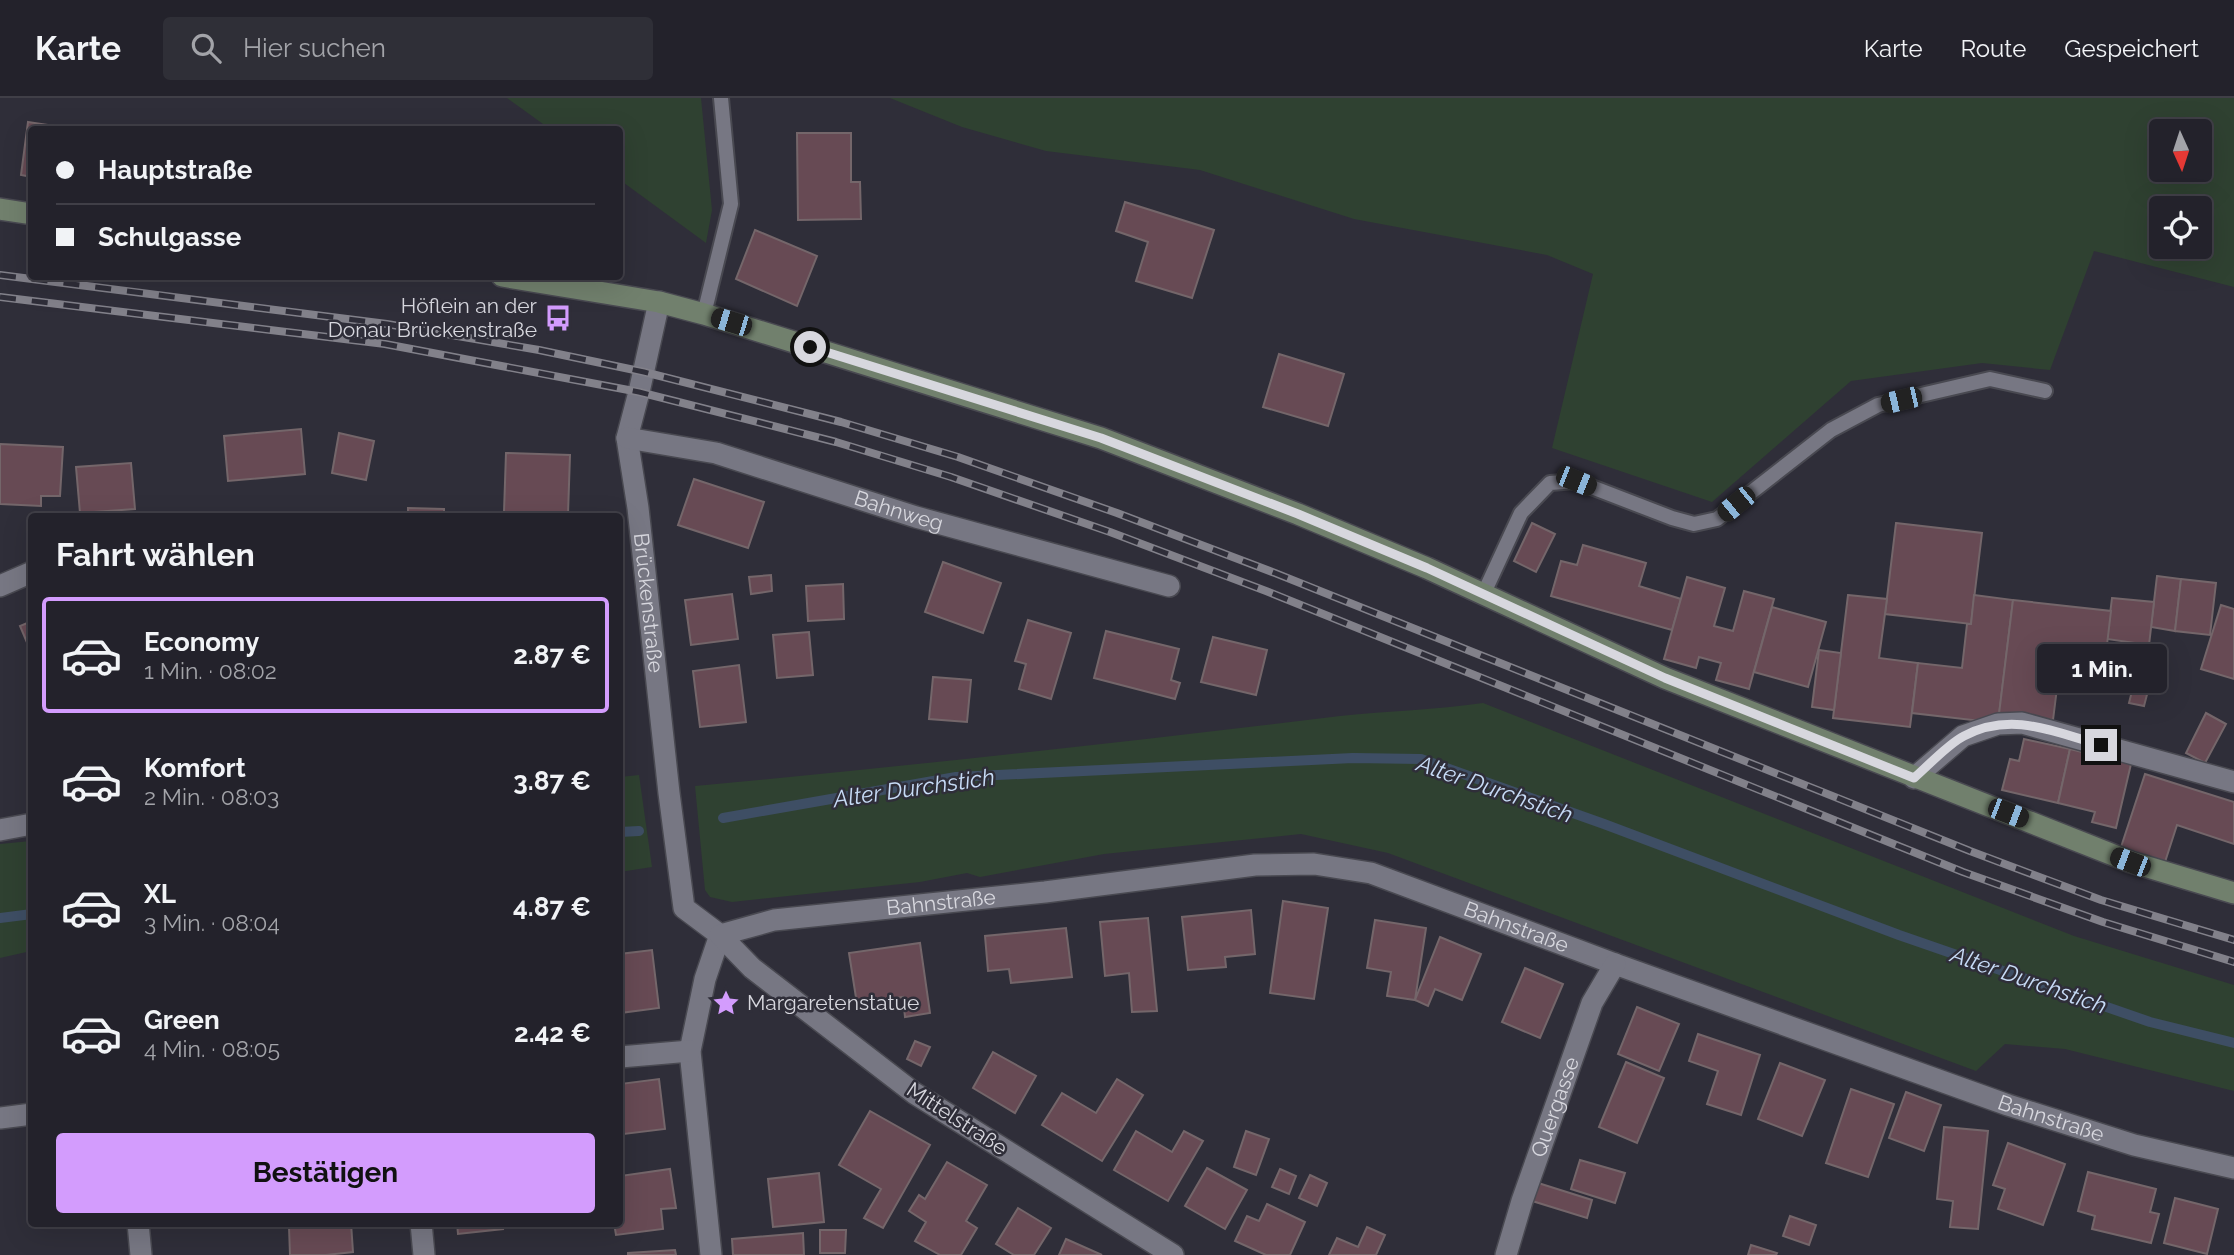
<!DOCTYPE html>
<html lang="de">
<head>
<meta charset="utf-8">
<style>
  :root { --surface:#23222b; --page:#2f2f37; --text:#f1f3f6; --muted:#a3a4a9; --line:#403f47; --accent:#d39cfd }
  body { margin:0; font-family:Raleway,sans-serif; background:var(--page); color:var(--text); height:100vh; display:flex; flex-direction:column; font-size:26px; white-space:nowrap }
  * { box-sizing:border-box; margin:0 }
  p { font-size:23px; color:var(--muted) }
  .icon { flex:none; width:38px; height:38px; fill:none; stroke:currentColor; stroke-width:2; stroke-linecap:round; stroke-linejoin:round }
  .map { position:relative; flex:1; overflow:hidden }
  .side { position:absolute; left:28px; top:415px; width:595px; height:714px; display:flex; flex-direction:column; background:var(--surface); border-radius:7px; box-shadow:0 7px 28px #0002,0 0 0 2px var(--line) }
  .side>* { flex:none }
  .hud { position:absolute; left:28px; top:28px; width:595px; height:154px; border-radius:7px; box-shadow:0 7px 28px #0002,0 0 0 2px var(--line); display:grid; align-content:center; height:154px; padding:0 28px; background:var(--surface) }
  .needle { width:46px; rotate:177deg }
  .tools { position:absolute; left:2149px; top:21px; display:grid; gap:14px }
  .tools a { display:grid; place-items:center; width:63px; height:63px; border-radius:7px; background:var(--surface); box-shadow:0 7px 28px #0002,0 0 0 2px var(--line); font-size:35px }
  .end { position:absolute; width:32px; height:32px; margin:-16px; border:9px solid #d7d7de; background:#111; box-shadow:0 0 0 4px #111 }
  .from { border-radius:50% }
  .bubble { position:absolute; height:49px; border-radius:7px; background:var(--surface); box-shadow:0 7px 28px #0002,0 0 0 2px var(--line); font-size:23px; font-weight:700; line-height:49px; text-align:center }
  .car { position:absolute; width:21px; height:42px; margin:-21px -10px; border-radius:9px; box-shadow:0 0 5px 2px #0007; background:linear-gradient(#222 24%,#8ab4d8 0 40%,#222 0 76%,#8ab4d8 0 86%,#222 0) }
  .hud b { display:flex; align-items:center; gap:24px; height:66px; font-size:26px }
  .hud b+b { border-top:2px solid var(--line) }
  .hud i { width:18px; height:18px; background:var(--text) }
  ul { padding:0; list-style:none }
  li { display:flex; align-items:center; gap:21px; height:116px; margin:0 14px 10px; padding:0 14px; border:4px solid transparent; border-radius:7px }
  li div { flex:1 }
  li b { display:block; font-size:26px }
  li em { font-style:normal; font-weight:700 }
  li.active { border-color:var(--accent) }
  li>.icon { width:63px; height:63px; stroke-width:1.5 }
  h2 { padding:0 28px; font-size:32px; line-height:84px }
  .cta { display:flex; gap:14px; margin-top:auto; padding:14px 28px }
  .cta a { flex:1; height:80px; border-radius:7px; background:var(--accent); color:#111; font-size:28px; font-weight:700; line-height:80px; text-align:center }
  header { display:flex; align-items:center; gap:42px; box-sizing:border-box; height:98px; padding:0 35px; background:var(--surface); border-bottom:2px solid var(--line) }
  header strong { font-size:33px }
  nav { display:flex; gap:38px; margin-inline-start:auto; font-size:24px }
  .search { width:490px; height:63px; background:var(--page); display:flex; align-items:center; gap:18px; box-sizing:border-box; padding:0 24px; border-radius:7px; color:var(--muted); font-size:26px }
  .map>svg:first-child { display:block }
</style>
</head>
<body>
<header>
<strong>Karte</strong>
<div class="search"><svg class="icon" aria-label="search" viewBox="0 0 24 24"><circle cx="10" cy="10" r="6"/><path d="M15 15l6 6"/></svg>Hier suchen</div>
<nav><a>Karte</a><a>Route</a><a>Gespeichert</a></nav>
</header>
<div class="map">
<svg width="2234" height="1157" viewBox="0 0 2234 1157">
  <rect width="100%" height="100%" fill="#2f2e39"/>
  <g fill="#2f4131" fill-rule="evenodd">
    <path d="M507 0H701L712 112 706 145 620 82V32L550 31Z"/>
    <path d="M890 0H2234V189L2094 153 2050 272 1982 265 1851 283 1712 404 1552 350 1593 176 1547 157 1354 121 1200 72 1046 53 962 29ZM2161 33H2200V72H2161ZM2200 110V149H2161V110Z"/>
    <path d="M1483 605 2074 838 2234 887V993L2065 951 2005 946 1976 973 1388 755 1301 736 1104 756 980 779 967 775 920 784 732 804 710 799 705 792 695 688C911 668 1125 644 1340 618 1388 613 1436 612 1483 605Z"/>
    <path d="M639 677 652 769 620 774V679Z"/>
    <path d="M31 743V853L0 860V746Z"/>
  </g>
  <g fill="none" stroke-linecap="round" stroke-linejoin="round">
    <g stroke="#3e4e64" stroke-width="10">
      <path d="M723 720 956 679 1353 660 1421 661 1604 726 1899 837 2150 924 2234 945"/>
      <path d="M620 734 639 733"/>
      <path d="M0 820 32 816"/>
    </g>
  </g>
  <g fill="#674a54" stroke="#74666a" stroke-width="2">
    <path d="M28 24 81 32H32V79L21 77Z"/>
    <path d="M797 35H851V84H860L861 121 798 122Z"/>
    <path d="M1125 104 1214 132 1192 200 1136 183 1148 144 1116 133Z"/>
    <path d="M755 132 817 158 797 208 736 181Z"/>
    <path d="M1279 256 1344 276 1328 328 1263 309Z"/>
    <path d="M301 331 305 376 228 383 224 338Z"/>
    <path d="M339 335 374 343 366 382 332 375Z"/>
    <path d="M0 346 63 349 60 398H41V408L0 406Z"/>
    <path d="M506 355 570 357 568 416 504 414Z"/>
    <path d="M131 365 135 411 80 415 76 369Z"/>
    <path d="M694 381 764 404 748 450 678 427Z"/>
    <path d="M408 410 444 411V418H408Z"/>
    <path d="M1532 425 1555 436 1536 474 1514 463Z"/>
    <path d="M1896 425 1982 435 1971 526 1885 516Z"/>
    <path d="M1583 447 1646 465 1639 488 1681 501 1672 532 1551 498 1561 463 1577 467Z"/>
    <path d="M943 464 1001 485 983 535 925 514Z"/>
    <path d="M771 477 772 493 751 496 749 479Z"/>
    <path d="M2157 478 2181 481 2175 533 2151 529Z"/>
    <path d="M1687 479 1725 490 1714 528 1733 533 1744 493 1774 501 1749 591 1716 582 1721 565 1699 559 1696 570 1664 561Z"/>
    <path d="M2181 481 2216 485 2210 537 2175 533Z"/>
    <path d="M843 486 844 521 808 523 806 488Z"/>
    <path d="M732 496 738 541 691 547 685 502Z"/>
    <path d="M1848 497 1887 501 1879 560 1918 565 1910 629 1833 620Z"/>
    <path d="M1974 497 2013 502 1998 625 1912 615 1918 565 1962 570 1967 526H1971Z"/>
    <path d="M2112 500 2154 504 2149 547 2107 541Z"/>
    <path d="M2013 502 2111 513 2106 555 2062 550 2053 622 1999 616Z"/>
    <path d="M2221 507 2234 511V581L2201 571Z"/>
    <path d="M1772 509 1826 524 1808 589 1754 574Z"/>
    <path d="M1028 522 1071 535 1051 601 1019 591 1026 566 1015 563Z"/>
    <path d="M32 523V554H31L20 528Z"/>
    <path d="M1106 533 1179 551 1171 582 1180 585 1175 601 1094 580Z"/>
    <path d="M809 534 813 577 777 580 773 537Z"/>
    <path d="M1213 539 1267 552 1256 597 1201 584Z"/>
    <path d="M1819 552 1841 555 1834 612 1812 609Z"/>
    <path d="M739 567 746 624 700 629 693 573Z"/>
    <path d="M933 579 971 582 967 624 929 621Z"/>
    <path d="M2135 581 2150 585 2144 608 2129 605Z"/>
    <path d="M2206 615 2226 626 2205 665 2186 655Z"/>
    <path d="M2024 641 2070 651 2058 705 2002 692 2010 661 2019 663Z"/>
    <path d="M2070 651 2131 666 2116 730 2092 724 2095 714 2058 705Z"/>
    <path d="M2145 676 2234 704V746L2177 727 2165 764 2121 749Z"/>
    <path d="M1283 803 1328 810 1314 901 1270 895Z"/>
    <path d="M1251 812 1255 856 1225 859 1226 869 1188 872 1182 819Z"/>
    <path d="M1148 820 1157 913 1132 914 1129 875 1105 878 1100 824Z"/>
    <path d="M1375 822 1426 830 1415 902 1387 898 1391 874 1367 870Z"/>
    <path d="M1066 830 1072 879 1011 885 1009 871 988 873 985 838Z"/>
    <path d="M1440 839 1481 856 1462 902 1435 891 1428 908 1415 902Z"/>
    <path d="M920 845 930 915 905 919 903 899 857 906 849 855Z"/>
    <path d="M652 852 659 910 620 915V856Z"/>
    <path d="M1525 870 1563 886 1540 940 1502 924Z"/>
    <path d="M1637 909 1679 926 1659 973 1618 956Z"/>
    <path d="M1698 936 1760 957 1741 1017 1707 1006 1718 973 1689 963Z"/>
    <path d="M915 943 930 949 921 968 907 961Z"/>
    <path d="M993 954 1036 978 1015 1015 973 990Z"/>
    <path d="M1626 964 1664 980 1637 1045 1599 1029Z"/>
    <path d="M1780 965 1825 982 1802 1038 1758 1021Z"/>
    <path d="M659 981 665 1031 624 1036 620 986Z"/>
    <path d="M1117 981 1143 997 1102 1063 1042 1027 1062 995 1096 1015Z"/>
    <path d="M1851 991 1894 1006 1868 1079 1826 1065Z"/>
    <path d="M1906 994 1941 1007 1924 1053 1889 1040Z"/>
    <path d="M870 1013 930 1047 883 1130 864 1120 881 1091 839 1067Z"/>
    <path d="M1944 1029 1988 1033 1978 1131 1950 1129 1953 1103 1937 1101Z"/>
    <path d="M1136 1033 1172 1054 1184 1033 1203 1043 1168 1103 1114 1072Z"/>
    <path d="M1246 1033 1269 1041 1256 1077 1234 1069Z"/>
    <path d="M2008 1045 2065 1066 2043 1127 1998 1111 2005 1091 1993 1087Z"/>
    <path d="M27 1046H32V1099H31Z"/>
    <path d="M1580 1062 1625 1075 1615 1105 1571 1091Z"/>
    <path d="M947 1064 987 1087 966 1123 977 1130 961 1157H940L915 1143 926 1124 909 1113 919 1097 925 1101Z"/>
    <path d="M1207 1070 1247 1092 1225 1131 1185 1108Z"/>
    <path d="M670 1071 676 1110 661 1111 663 1131 616 1137 614 1125H620V1078Z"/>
    <path d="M1280 1071 1296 1078 1289 1096 1272 1089Z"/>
    <path d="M2088 1074 2156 1091 2150 1114 2159 1116 2151 1145 2092 1131 2095 1118 2078 1113Z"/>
    <path d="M819 1075 824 1124 773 1129 768 1081Z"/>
    <path d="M1310 1077 1327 1085 1317 1108 1299 1100Z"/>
    <path d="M1535 1084 1592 1102 1587 1120 1529 1102Z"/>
    <path d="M2175 1100 2218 1111 2207 1156 2164 1145Z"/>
    <path d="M1267 1106 1305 1124 1290 1157H1266L1235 1143 1247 1118 1259 1123Z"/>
    <path d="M1018 1110 1051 1130 1034 1157H1014L996 1146Z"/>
    <path d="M1790 1118 1816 1127 1809 1147 1783 1138Z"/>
    <path d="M307 1125H351L353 1154 326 1157H290L289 1129 307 1127Z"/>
    <path d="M457 1125H502L503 1131 458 1136Z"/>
    <path d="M1367 1129 1385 1137 1376 1157H1329L1337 1140 1358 1149Z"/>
    <path d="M820 1132H846L845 1155H820Z"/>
    <path d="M803 1135 804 1157H733L732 1141Z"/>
    <path d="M1066 1141 1102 1157H1059Z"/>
    <path d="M1751 1147 1777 1155 1776 1157H1748Z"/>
    <path d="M675 1152 676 1157H628V1155Z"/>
  </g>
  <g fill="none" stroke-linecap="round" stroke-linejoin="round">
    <g stroke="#494951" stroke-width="18">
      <g id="lane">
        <path d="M704 216 731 106 721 0"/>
        <path d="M1483 497 1521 415 1550 385 1576 383 1672 420 1694 426 1717 421 1831 332 1878 307 1990 281 2045 293"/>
      </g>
    </g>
    <g stroke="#494951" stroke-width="24">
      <g id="street">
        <path id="s1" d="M659 204 639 294 627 340 638 410 669 695 684 810 720 837 705 881 690 953 711 1157"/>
        <path id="s2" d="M627 340 716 355 916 419 1169 488"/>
        <path d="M0 488 32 474"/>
        <path d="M1914 680 1963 638 1998 626 2022 625 2234 684"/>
        <path d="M0 732 32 726"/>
        <path d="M620 959 690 953"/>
        <path d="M0 1020 32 1016"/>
        <path d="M138 1125 141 1157"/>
        <path d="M421 1125 424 1157"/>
        <path id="s3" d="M1173 1157 914 995 752 870 720 837 774 822 1045 794 1255 767 1314 766 1371 775 1615 866 2008 1007 2134 1047 2234 1070"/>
        <path id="s4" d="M1506 1157 1522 1103 1592 905 1615 866"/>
      </g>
    </g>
    <g stroke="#494951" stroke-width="24">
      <g id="secondary">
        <path d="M0 111 32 116"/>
        <path d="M502 178 659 204 704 216 1101 340 1298 416 1427 470 1665 580 2131 764 2234 795"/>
      </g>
    </g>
    <use href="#lane" stroke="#777783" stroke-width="14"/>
    <use href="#street" stroke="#777783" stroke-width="21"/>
    <use href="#secondary" stroke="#71806d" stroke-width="21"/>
    <g stroke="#82818a" stroke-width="8">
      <g id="rail">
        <path d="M0 177 387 226 539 252 644 274 841 324 958 359 1117 415 1275 475 1970 753 2101 802 2234 842"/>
        <path d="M0 199 385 246 639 294 836 344 951 379 1110 434 1266 493 1963 774 2103 824 2234 864"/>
      </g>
    </g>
    <use href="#rail" stroke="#2f2e39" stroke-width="5" stroke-dasharray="16" stroke-linecap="butt"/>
  </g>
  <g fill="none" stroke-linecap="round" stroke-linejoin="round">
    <path stroke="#d7d7de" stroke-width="9" d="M810 249 1101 340 1298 416 1427 470 1665 580 1914 680C1928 668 1948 646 1964 638 2012 613 2054 634 2101 647"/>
  </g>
  <defs>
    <g id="bus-bare" transform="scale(2.1)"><path d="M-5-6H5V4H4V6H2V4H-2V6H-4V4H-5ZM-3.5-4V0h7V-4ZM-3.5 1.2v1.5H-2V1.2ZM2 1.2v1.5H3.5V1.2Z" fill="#d39cfd" stroke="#2f2e39" stroke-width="2.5" paint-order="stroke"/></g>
    <g id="sight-bare" transform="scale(2.1)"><path d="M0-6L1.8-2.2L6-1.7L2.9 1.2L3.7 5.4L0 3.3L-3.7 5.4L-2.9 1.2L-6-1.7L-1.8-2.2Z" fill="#d39cfd" stroke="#2f2e39" stroke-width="2.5" paint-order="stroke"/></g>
  </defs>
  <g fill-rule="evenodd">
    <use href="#bus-bare" x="558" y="220"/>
    <use href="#sight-bare" x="726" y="905"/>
  </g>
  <g text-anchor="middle" stroke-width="5" stroke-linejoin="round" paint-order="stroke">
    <g font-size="21" fill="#d7d7de" stroke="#2f2e39" text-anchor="end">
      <text x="537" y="215">Höflein an der<tspan x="537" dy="24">Donau Brückenstraße</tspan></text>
      <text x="747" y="912" text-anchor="start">Margaretenstatue</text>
    </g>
    <g font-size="21" fill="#d7d7de" stroke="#2f2e39">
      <text dy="7" stroke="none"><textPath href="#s2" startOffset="282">Bahnweg</textPath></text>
      <text dy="7" stroke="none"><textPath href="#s1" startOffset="306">Brückenstraße</textPath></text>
      <text dy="7" stroke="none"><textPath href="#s3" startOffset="780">Bahnstraße</textPath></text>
      <text dy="7" stroke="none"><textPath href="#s3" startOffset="1368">Bahnstraße</textPath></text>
      <text dy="7" stroke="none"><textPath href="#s4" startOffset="156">Quergasse</textPath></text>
      <text dy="7" stroke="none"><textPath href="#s3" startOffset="1936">Bahnstraße</textPath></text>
      <text transform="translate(957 1021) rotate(33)" y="7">Mittelstraße</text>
    </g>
    <g font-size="23" font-style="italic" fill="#c7dbf6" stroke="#2f2e39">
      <text transform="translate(914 690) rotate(-8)" y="8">Alter Durchstich</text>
      <text transform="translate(1495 691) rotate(19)" y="8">Alter Durchstich</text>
      <text transform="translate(2029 882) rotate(19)" y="8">Alter Durchstich</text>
    </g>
  </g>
</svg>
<div class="tools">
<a><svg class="needle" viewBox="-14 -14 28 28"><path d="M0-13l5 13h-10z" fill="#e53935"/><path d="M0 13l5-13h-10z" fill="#a3a4a9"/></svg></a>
<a><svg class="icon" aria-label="locate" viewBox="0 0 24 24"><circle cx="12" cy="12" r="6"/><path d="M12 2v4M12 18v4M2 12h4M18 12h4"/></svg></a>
</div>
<i class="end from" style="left:810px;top:249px"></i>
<i class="end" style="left:2101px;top:647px"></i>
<div class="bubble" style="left:2037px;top:546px;width:130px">1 Min.</div>
<i class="car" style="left:731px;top:224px;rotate:287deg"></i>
<i class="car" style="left:1901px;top:302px;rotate:257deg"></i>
<i class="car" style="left:1576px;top:383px;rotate:112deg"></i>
<i class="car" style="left:1736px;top:406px;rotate:231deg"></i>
<i class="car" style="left:2008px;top:715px;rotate:111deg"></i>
<i class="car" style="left:2130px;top:764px;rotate:291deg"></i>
<div class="hud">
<b><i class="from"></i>Hauptstraße</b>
<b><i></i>Schulgasse</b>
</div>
<section class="side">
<h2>Fahrt wählen</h2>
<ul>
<li class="active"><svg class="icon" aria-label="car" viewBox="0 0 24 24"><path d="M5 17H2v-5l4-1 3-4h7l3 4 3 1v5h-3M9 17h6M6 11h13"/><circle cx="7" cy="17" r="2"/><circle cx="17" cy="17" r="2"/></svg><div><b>Economy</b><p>1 Min. · 08:02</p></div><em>2.87 €</em></li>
<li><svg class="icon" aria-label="car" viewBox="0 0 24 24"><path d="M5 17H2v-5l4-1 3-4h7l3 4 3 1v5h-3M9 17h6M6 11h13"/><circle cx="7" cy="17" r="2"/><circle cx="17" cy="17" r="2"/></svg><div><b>Komfort</b><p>2 Min. · 08:03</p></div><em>3.87 €</em></li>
<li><svg class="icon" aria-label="car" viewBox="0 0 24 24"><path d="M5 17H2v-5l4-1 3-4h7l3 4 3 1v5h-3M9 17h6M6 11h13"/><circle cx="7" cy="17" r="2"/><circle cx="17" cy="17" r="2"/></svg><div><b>XL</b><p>3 Min. · 08:04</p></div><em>4.87 €</em></li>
<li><svg class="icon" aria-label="car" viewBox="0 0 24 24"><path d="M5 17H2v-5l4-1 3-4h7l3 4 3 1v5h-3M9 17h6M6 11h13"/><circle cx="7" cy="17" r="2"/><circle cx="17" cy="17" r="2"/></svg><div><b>Green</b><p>4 Min. · 08:05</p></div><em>2.42 €</em></li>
</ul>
<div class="cta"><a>Bestätigen</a></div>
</section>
</div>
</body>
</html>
